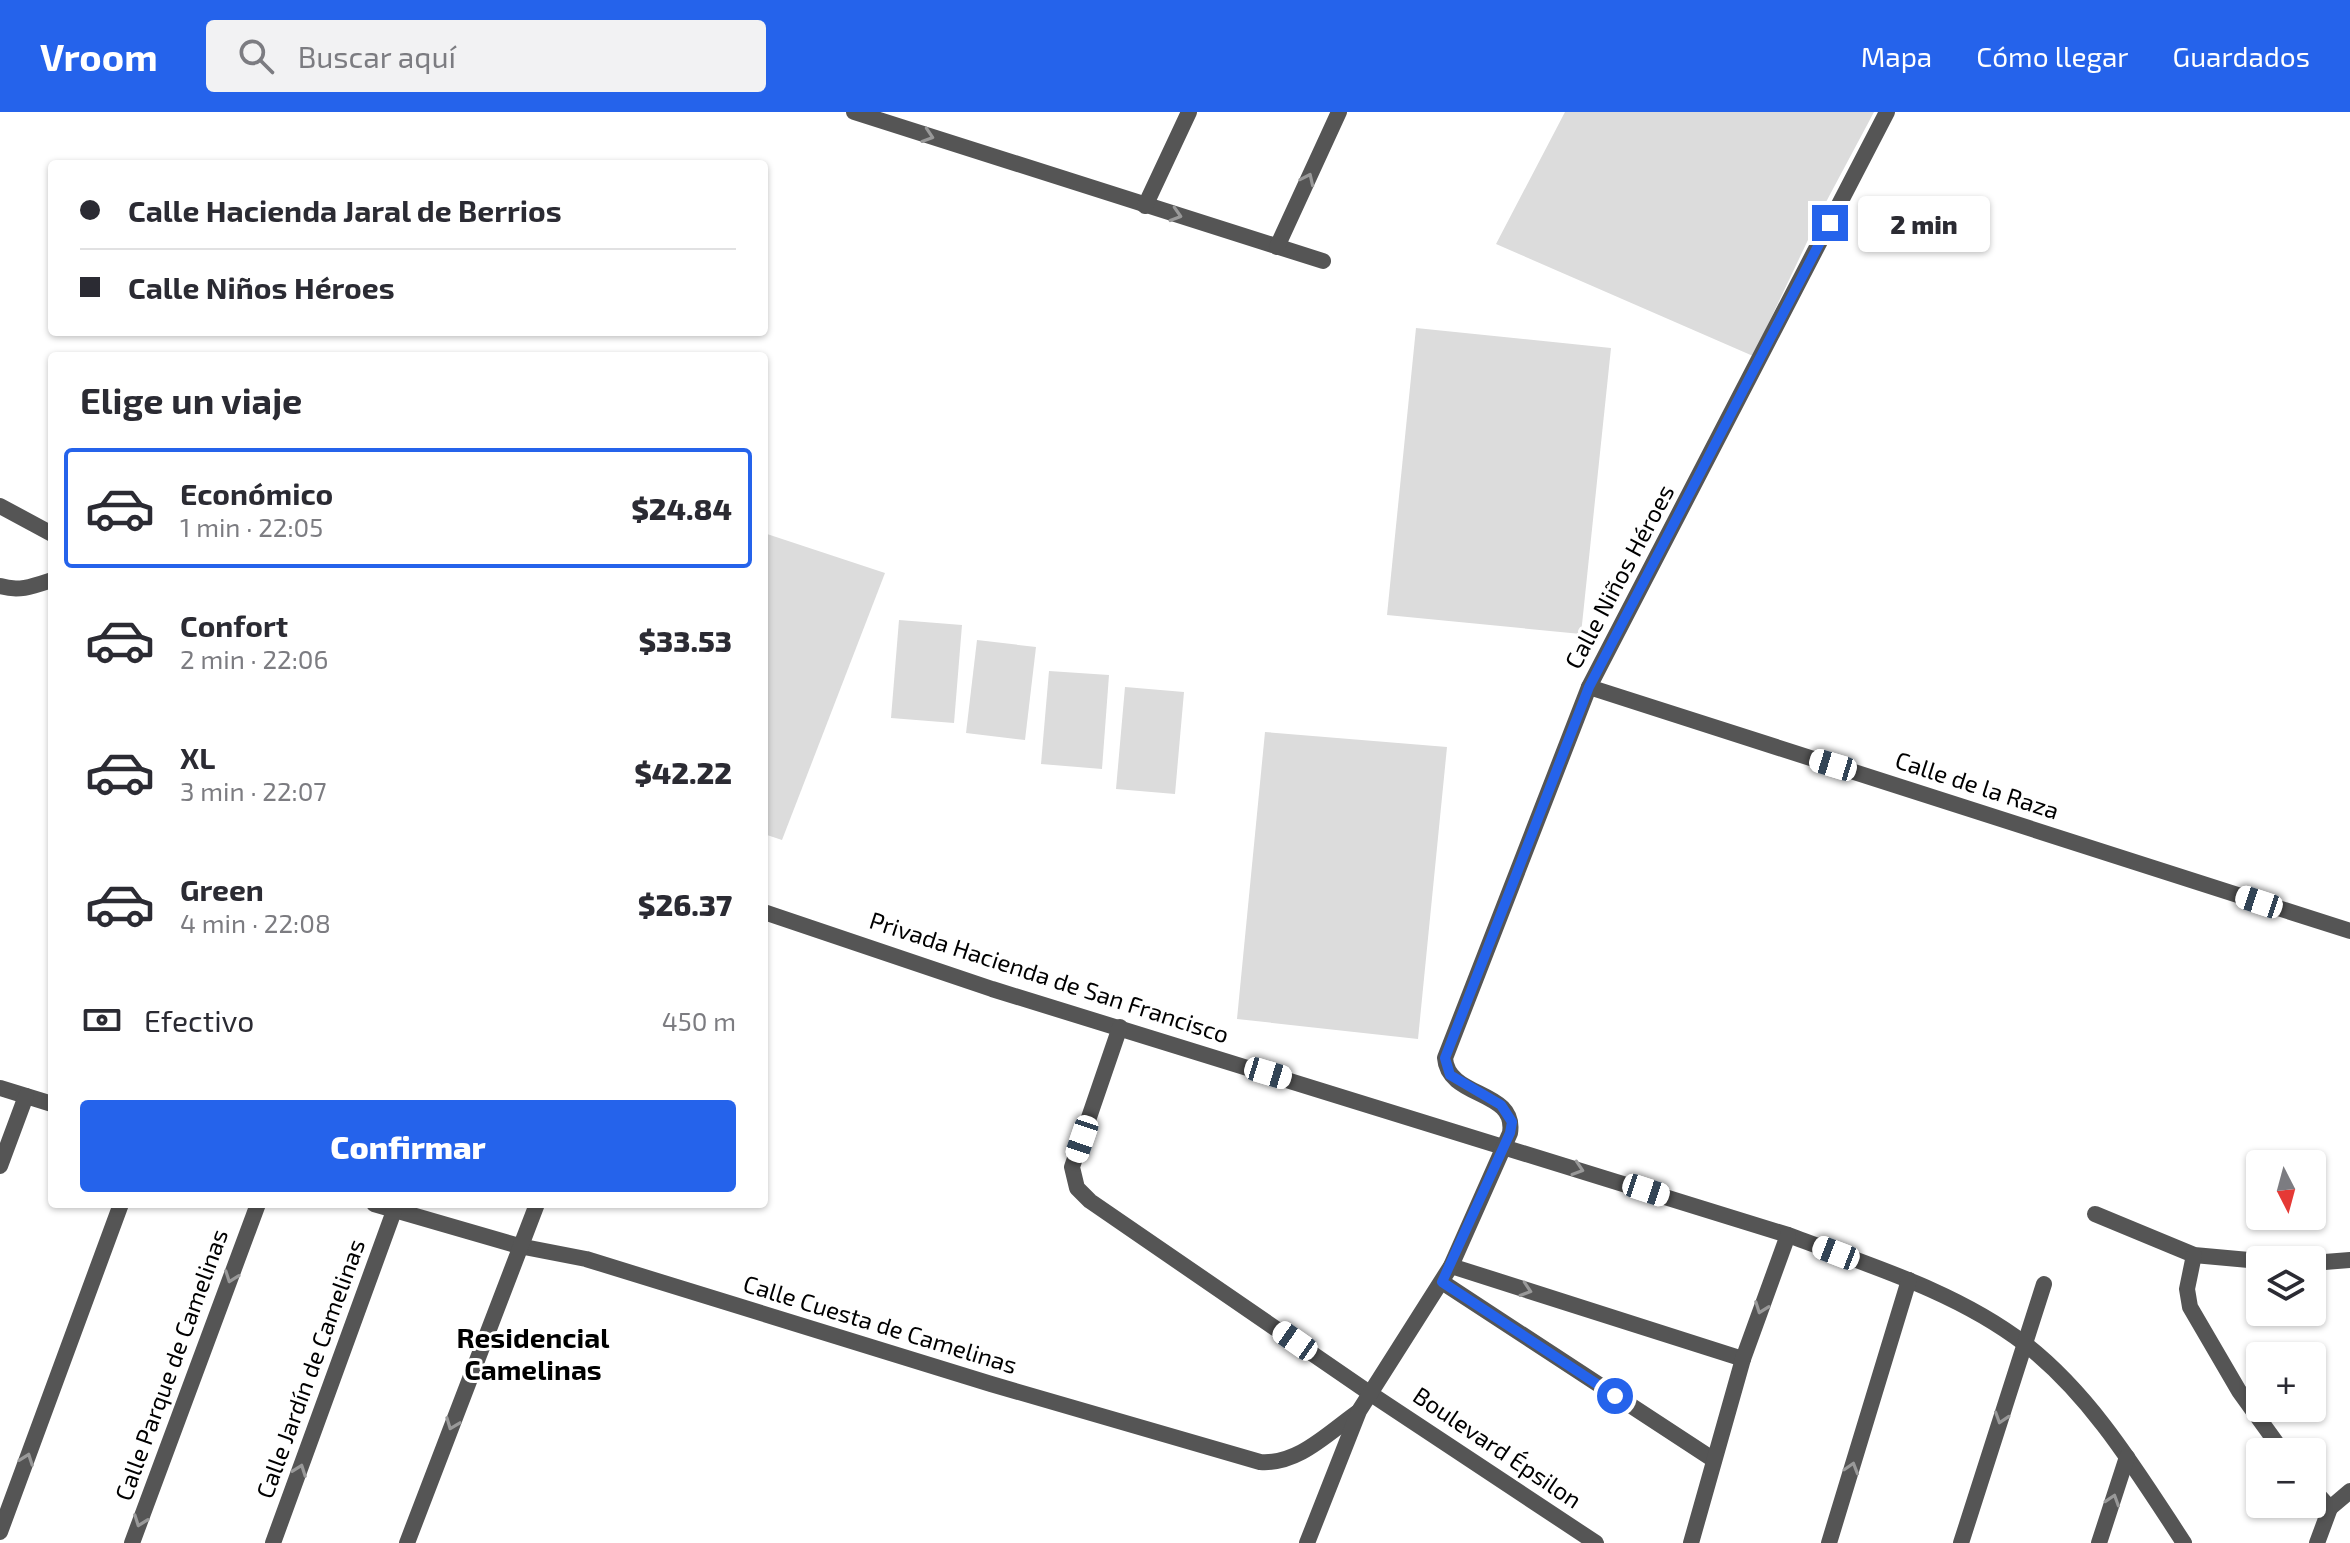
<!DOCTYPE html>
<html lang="es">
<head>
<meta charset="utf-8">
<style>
  :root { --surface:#fff; --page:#f2f2f3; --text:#2b2b33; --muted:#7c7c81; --line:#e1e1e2; --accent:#2563eb }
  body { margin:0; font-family:"Exo 2",sans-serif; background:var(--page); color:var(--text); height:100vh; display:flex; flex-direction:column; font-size:30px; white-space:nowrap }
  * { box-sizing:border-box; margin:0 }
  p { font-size:26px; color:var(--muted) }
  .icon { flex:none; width:44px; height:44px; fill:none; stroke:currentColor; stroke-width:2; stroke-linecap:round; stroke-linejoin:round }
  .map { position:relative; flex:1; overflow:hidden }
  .side { position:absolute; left:48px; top:240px; width:720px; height:856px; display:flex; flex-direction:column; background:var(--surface); border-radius:8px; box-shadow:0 2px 6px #0004 }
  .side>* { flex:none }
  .banner { position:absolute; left:48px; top:48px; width:720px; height:176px; border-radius:8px; box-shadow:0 2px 6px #0004; display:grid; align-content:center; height:176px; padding:0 32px; background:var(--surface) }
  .needle { width:52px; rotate:174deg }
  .fabs { position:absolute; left:2246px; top:1038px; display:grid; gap:16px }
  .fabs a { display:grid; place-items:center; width:80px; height:80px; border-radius:8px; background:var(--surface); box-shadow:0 2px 6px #0004; font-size:40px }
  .end { position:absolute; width:36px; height:36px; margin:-18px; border:10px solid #2563eb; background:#fff; box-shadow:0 0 0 4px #fff }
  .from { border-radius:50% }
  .bubble { position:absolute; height:56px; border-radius:8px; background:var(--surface); box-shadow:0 2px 6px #0004; font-size:26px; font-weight:800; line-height:56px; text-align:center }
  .car { position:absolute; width:24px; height:48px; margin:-24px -12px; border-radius:10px; box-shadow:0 0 6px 2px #0007; background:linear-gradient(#fff 24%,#345 0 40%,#fff 0 76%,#345 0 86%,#fff 0) }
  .banner b { display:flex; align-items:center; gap:28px; height:76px; font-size:30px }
  .banner b+b { border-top:2px solid var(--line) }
  .banner i { width:20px; height:20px; background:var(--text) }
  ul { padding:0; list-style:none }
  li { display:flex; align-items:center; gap:24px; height:120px; margin:0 16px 12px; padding:0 16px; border:4px solid transparent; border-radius:8px }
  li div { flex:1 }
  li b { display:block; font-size:30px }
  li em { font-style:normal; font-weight:800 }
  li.on { border-color:var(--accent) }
  li>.icon { width:72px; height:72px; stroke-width:1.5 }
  h2 { padding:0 32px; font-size:36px; line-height:96px }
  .pay { display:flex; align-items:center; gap:20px; height:88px; padding:0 32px; font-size:30px }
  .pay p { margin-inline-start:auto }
  .button { display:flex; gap:16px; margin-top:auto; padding:16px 32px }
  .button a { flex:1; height:92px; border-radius:8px; background:var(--accent); color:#fff; font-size:32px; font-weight:800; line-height:92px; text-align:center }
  header { display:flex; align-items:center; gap:48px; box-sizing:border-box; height:112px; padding:0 40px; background:var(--accent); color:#fff }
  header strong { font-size:38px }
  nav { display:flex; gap:44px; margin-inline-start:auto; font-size:28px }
  .search { width:560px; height:72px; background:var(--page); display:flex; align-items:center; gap:20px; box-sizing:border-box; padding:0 28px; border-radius:8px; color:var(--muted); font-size:30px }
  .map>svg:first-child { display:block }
</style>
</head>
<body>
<header>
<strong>Vroom</strong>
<div class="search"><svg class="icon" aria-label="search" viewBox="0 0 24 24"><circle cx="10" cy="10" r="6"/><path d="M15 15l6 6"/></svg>Buscar aquí</div>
<nav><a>Mapa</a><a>Cómo llegar</a><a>Guardados</a></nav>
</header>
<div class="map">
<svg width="2350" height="1431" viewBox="0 0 2350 1431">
  <rect width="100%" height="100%" fill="#fff"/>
  <g fill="#dcdcdc">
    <path d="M1565 0H1874L1826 90 1753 244 1496 132Z"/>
    <path d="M1416 216 1611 236 1581 522 1387 503Z"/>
    <path d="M764 421 885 461 782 728 764 722Z"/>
    <path d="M899 508 962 513 954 611 891 606Z"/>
    <path d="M977 528 1036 535 1025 628 966 621Z"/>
    <path d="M1049 559 1109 563 1102 657 1041 652Z"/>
    <path d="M1125 575 1184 580 1175 682 1116 677Z"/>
    <path d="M1265 620 1447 635 1418 927 1237 907Z"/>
  </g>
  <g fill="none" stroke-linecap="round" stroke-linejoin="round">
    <g stroke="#555" stroke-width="16">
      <path d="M854 0 1323 149"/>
      <path d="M1145 94 1189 0"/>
      <path d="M1277 135 1339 0"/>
      <path d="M0 394 52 422"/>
      <path d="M0 474C19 480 34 474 52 468"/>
      <path d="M1589 575 2350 819"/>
      <path d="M764 800 992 877 1788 1123C1868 1153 1956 1179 2025 1232 2092 1284 2138 1361 2184 1431"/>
      <path d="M1120 915 1072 1055 1077 1076 1090 1089 1371 1282 1596 1431"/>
      <path d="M0 976 52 992"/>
      <path d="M0 1054 26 984"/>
      <path d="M374 1092 519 1134 586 1147 991 1272 1260 1350C1298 1353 1328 1321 1358 1300"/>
      <path d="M2095 1102 2194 1143 2260 1149"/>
      <path d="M2194 1143 2187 1177 2190 1195 2239 1279 2283 1340"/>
      <path d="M2312 1151 2350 1148"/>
      <path d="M1451 1154 1743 1247"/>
      <path d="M1442 1170 1714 1348"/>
      <path d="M2312 1376 2330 1396 2317 1431"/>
      <path d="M2330 1396 2350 1379"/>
      <path d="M0 1420 121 1092"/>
      <path d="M132 1431 258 1092"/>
      <path d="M273 1431 394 1099"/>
      <path d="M407 1431 537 1092"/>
      <path d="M1307 1431 1359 1299 1451 1154 1510 1021C1517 977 1448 987 1445 946L1589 575 1887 0"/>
      <path d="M1691 1431 1743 1247 1788 1123"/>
      <path d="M1829 1431 1909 1168"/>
      <path d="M1961 1431 2044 1172"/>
      <path d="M2099 1431 2127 1345"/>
    </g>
  </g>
  <defs><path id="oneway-chevron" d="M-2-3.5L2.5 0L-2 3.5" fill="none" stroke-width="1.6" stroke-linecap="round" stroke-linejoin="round" transform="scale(2)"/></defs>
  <g stroke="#999">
    <use href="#oneway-chevron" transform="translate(928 24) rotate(18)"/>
    <use href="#oneway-chevron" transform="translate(1308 67) rotate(-65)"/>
    <use href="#oneway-chevron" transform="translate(1176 103) rotate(17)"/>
    <use href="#oneway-chevron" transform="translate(1578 1057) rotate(18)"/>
    <use href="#oneway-chevron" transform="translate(231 1165) rotate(110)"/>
    <use href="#oneway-chevron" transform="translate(1526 1178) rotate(18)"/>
    <use href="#oneway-chevron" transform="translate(1761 1196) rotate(110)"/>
    <use href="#oneway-chevron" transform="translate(2001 1306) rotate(108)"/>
    <use href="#oneway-chevron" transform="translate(452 1312) rotate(111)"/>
    <use href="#oneway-chevron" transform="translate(27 1347) rotate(-70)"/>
    <use href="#oneway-chevron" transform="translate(1852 1356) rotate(-73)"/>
    <use href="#oneway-chevron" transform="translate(300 1358) rotate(-70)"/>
    <use href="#oneway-chevron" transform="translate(2113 1388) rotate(-72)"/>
    <use href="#oneway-chevron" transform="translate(140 1409) rotate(110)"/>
  </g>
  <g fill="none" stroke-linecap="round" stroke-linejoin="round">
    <path stroke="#2563eb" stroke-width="10" d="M1615 1284 1442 1170 1510 1021 1512 1010 1501 993 1450 963 1445 946 1589 575 1830 111"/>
  </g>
  <g text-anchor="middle" stroke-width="6" stroke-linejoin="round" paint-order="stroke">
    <g font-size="24" fill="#000" stroke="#fff">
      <text transform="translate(1620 465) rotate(-62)" y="8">Calle Niños Héroes</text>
      <text transform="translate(1977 674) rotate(18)" y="8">Calle de la Raza</text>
      <text transform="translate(1049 866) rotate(18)" y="8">Privada Hacienda de San Francisco</text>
      <text transform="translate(880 1213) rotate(17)" y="8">Calle Cuesta de Camelinas</text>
      <text transform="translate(172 1253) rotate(-70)" y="8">Calle Parque de Camelinas</text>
      <text transform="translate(311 1257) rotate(-70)" y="8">Calle Jardín de Camelinas</text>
      <text transform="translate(1497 1336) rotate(34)" y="8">Boulevard Épsilon</text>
    </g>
    <g font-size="28" font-weight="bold" fill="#000" stroke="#fff">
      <text x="533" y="1236">Residencial<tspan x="533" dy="32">Camelinas</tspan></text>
    </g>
  </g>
</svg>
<div class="fabs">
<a><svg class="needle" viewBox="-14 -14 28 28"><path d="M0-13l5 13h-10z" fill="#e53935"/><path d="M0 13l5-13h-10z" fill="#7c7c81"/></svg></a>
<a><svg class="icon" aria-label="layers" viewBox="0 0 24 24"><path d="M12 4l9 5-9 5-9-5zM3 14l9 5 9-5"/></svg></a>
<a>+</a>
<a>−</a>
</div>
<i class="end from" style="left:1615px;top:1284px"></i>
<i class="end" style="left:1830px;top:111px"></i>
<div class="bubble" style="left:1858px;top:84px;width:132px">2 min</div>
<i class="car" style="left:1833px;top:653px;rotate:287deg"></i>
<i class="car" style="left:2259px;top:790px;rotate:288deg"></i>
<i class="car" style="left:1268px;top:961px;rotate:107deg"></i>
<i class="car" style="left:1082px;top:1027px;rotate:199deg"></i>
<i class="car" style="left:1646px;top:1078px;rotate:108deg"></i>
<i class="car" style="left:1836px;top:1141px;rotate:291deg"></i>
<i class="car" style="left:1295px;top:1229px;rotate:305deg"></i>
<div class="banner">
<b><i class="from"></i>Calle Hacienda Jaral de Berrios</b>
<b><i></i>Calle Niños Héroes</b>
</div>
<section class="side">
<h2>Elige un viaje</h2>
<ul>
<li class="on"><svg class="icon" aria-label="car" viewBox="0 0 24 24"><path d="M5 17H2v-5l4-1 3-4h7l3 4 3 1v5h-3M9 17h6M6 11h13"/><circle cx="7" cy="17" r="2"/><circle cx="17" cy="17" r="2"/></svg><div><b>Económico</b><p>1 min · 22:05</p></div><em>$24.84</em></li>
<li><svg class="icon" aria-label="car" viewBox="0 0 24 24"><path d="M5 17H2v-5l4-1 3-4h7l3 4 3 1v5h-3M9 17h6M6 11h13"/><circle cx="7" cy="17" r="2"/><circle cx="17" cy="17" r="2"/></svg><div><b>Confort</b><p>2 min · 22:06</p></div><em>$33.53</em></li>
<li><svg class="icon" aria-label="car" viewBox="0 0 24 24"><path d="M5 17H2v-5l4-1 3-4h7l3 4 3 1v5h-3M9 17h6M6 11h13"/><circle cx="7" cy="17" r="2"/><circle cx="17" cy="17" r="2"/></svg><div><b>XL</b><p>3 min · 22:07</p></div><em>$42.22</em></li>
<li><svg class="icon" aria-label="car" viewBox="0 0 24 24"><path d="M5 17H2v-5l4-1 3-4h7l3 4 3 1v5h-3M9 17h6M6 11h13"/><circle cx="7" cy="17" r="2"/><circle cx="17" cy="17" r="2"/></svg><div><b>Green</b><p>4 min · 22:08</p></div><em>$26.37</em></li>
</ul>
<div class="pay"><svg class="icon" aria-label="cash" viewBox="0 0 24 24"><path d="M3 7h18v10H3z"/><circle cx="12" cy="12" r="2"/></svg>Efectivo<p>450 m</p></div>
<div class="button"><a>Confirmar</a></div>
</section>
</div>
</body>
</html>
